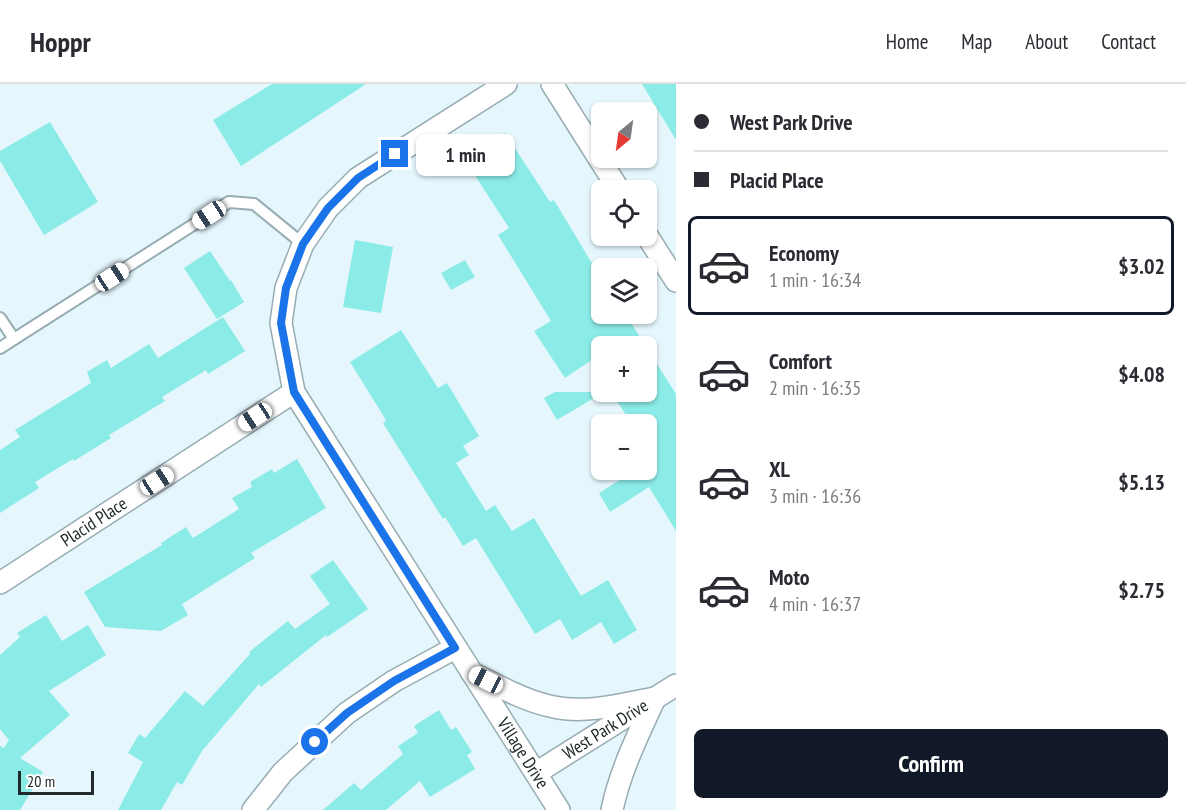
<!DOCTYPE html>
<html lang="en">
<head>
<meta charset="utf-8">
<style>
  :root { --surface:#fff; --page:#f2f2f3; --text:#2b2b33; --muted:#7c7c81; --line:#e1e1e2; --accent:#111827 }
  body { margin:0; font-family:"PT Sans Narrow",sans-serif; background:var(--page); color:var(--text); height:100vh; display:flex; flex-direction:column; font-size:22px; white-space:nowrap }
  * { box-sizing:border-box; margin:0 }
  p { font-size:20px; color:var(--muted) }
  .icon { flex:none; width:33px; height:33px; fill:none; stroke:currentColor; stroke-width:2; stroke-linecap:round; stroke-linejoin:round }
  .map { position:relative; flex:1; overflow:hidden }
  .drawer { display:flex; flex-direction:column; background:var(--surface); width:510px }
  .drawer>* { flex:none }
  .top-card { display:grid; align-content:center; height:132px; padding:0 18px; background:var(--surface) }
  .needle { width:39px; rotate:209deg }
  .buttons { position:absolute; left:591px; top:18px; display:grid; gap:12px }
  .buttons a { display:grid; place-items:center; width:66px; height:66px; border-radius:9px; background:var(--surface); box-shadow:0 2px 4px #0004; font-size:30px }
  .scale { position:absolute; left:18px; bottom:15px; width:76px; box-sizing:border-box; padding-left:6px; border:3px solid #212a2c; border-top:0; font-size:16px; line-height:21px; white-space:nowrap; color:#212a2c; -webkit-text-stroke:4px #fff; paint-order:stroke }
  .end { position:absolute; width:27px; height:27px; margin:-14px; border:8px solid #1a73e8; background:#fff; box-shadow:0 0 0 3px #fff }
  .from { border-radius:50% }
  .bubble { position:absolute; height:42px; border-radius:9px; background:var(--surface); box-shadow:0 2px 4px #0004; font-size:20px; font-weight:800; line-height:42px; text-align:center }
  .car { position:absolute; width:18px; height:36px; margin:-18px -9px; border-radius:8px; box-shadow:0 0 4px 2px #0007; background:linear-gradient(#fff 24%,#345 0 40%,#fff 0 76%,#345 0 86%,#fff 0) }
  .top-card b { display:flex; align-items:center; gap:21px; height:57px; font-size:22px }
  .top-card b+b { border-top:2px solid var(--line) }
  .top-card i { width:15px; height:15px; background:var(--text) }
  ul { padding:0; list-style:none }
  li { display:flex; align-items:center; gap:18px; height:99px; margin:0 12px 9px; padding:0 6px; border:3px solid transparent; border-radius:9px }
  li div { flex:1 }
  li b { display:block; font-size:22px }
  li em { font-style:normal; font-weight:800 }
  li.on { border-color:var(--accent) }
  li>.icon { width:54px; height:54px; stroke-width:1.5 }
  .primary-button { display:flex; gap:12px; margin-top:auto; padding:12px 18px }
  .primary-button a { flex:1; height:69px; border-radius:9px; background:var(--accent); color:#fff; font-size:24px; font-weight:800; line-height:69px; text-align:center }
  header { display:flex; align-items:center; gap:36px; box-sizing:border-box; height:84px; padding:0 30px; background:var(--surface); border-bottom:2px solid var(--line) }
  header strong { font-size:28px }
  nav { display:flex; gap:33px; margin-inline-start:auto; font-size:21px }
  main { display:flex; flex:1; min-height:0 }
  .map>svg:first-child { display:block }
</style>
</head>
<body>
<header>
<strong>Hoppr</strong>
<nav><a>Home</a><a>Map</a><a>About</a><a>Contact</a></nav>
</header>
<main>
<div class="map">
<svg width="676" height="726" viewBox="0 0 676 726">
  <rect width="100%" height="100%" fill="#e5f7fd"/>
  <g fill="#8bebe7">
    <path d="M272 0H366L241 82 213 36Z"/>
    <path d="M642 0H676V56Z"/>
    <path d="M50 38 98 118 44 151 0 77V67Z"/>
    <path d="M505 49 550 118 554 116 602 196V230H625L646 262H602V269L565 294 534 247 551 237 498 151 509 144 465 76Z"/>
    <path d="M355 156 393 163 381 229 343 223Z"/>
    <path d="M210 167 230 197 231 196 244 218 217 235 184 184Z"/>
    <path d="M465 176 475 193 451 206 441 189Z"/>
    <path d="M223 233 245 267 208 290 206 286 162 313 165 317 109 351 111 354 74 377 73 375 35 398 39 404 0 429V366L20 353 15 346 91 299 87 288 107 276 111 284 149 260 158 274Z"/>
    <path d="M401 246 438 304 447 299 479 352 463 362 469 371 456 379 486 427 495 421 512 447 534 434 581 512 608 496 637 546 614 560 601 538 572 556 560 535 535 550 476 454 463 462 445 433 443 435 383 339 386 336 350 278Z"/>
    <path d="M646 263 676 310V447L649 403 610 428 599 409 636 386H646V340H632L611 308H646Z"/>
    <path d="M555 308H604L557 336 544 314Z"/>
    <path d="M297 375 326 424 251 469 255 474 182 520 188 531 161 547 105 543 84 508 162 461 161 459 186 443 193 454 239 425 232 414 252 403 250 398 272 385 274 389Z"/>
    <path d="M333 476 368 525 327 553 326 551 261 603 259 600 202 667 182 701 177 698 161 726H118L143 678 128 669 139 650 145 654 185 607 203 622 250 570 249 568 288 537 295 545 330 520 310 492Z"/>
    <path d="M46 531 62 557 88 541 106 571 49 607 70 631 20 674 43 688 20 726H0V662L4 664 9 656 0 645V571L20 553 17 549Z"/>
    <path d="M439 626 451 646 456 643 472 668 467 671 475 685 430 713 420 697 386 726H323L354 699 361 706 403 670 398 662 418 649 414 642Z"/>
  </g>
  <g fill="none" stroke-linecap="round" stroke-linejoin="round">
    <g stroke="#97acb3" stroke-width="14">
      <g id="lane">
        <path d="M0 234 14 255 0 264"/>
        <path d="M14 255 229 118 254 120 303 160"/>
      </g>
    </g>
    <g stroke="#97acb3" stroke-width="24">
      <g id="street">
        <path id="s1" d="M506 0 358 94 328 124 303 160 286 204 281 239 294 308 559 726"/>
        <path d="M552 0 619 106"/>
        <path d="M646 150 676 197"/>
        <path id="s2" d="M0 499 294 308"/>
        <path d="M472 589C499 602 524 617 554 623 586 630 623 620 655 614"/>
        <path id="s3" d="M536 689 676 601"/>
        <path d="M253 726 283 688 347 629 394 597 455 564"/>
        <path d="M612 726C620 687 638 651 655 614"/>
      </g>
    </g>
    <use href="#lane" stroke="#fff" stroke-width="10"/>
    <use href="#street" stroke="#fff" stroke-width="21"/>
  </g>
  <g fill="none" stroke-linecap="round" stroke-linejoin="round">
    <path stroke="#1a73e8" stroke-width="8" d="M315 658 347 629 394 597 455 564 294 308 281 239 286 204 303 160 328 124 358 94 395 70"/>
  </g>
  <g text-anchor="middle" stroke-width="4.5" stroke-linejoin="round" paint-order="stroke">
    <g font-size="18" fill="#212a2c" stroke="#fff">
      <text dy="6" stroke="none"><textPath href="#s2" startOffset="112">Placid Place</textPath></text>
      <text dy="6" stroke="none"><textPath href="#s3" startOffset="82">West Park Drive</textPath></text>
      <text dy="6" stroke="none"><textPath href="#s1" startOffset="842">Village Drive</textPath></text>
    </g>
  </g>
</svg>
<div class="buttons">
<a><svg class="needle" viewBox="-14 -14 28 28"><path d="M0-13l5 13h-10z" fill="#e53935"/><path d="M0 13l5-13h-10z" fill="#7c7c81"/></svg></a>
<a><svg class="icon" aria-label="locate" viewBox="0 0 24 24"><circle cx="12" cy="12" r="6"/><path d="M12 2v4M12 18v4M2 12h4M18 12h4"/></svg></a>
<a><svg class="icon" aria-label="layers" viewBox="0 0 24 24"><path d="M12 4l9 5-9 5-9-5zM3 14l9 5 9-5"/></svg></a>
<a>+</a>
<a>−</a>
</div>
<div class="scale">20 m</div>
<i class="end from" style="left:315px;top:658px"></i>
<i class="end" style="left:395px;top:70px"></i>
<div class="bubble" style="left:416px;top:50px;width:99px">1 min</div>
<i class="car" style="left:209px;top:131px;rotate:237deg"></i>
<i class="car" style="left:112px;top:193px;rotate:57deg"></i>
<i class="car" style="left:255px;top:333px;rotate:237deg"></i>
<i class="car" style="left:157px;top:397px;rotate:57deg"></i>
<i class="car" style="left:486px;top:596px;rotate:297deg"></i>
</div>
<section class="drawer">
<div class="top-card">
<b><i class="from"></i>West Park Drive</b>
<b><i></i>Placid Place</b>
</div>
<ul>
<li class="on"><svg class="icon" aria-label="car" viewBox="0 0 24 24"><path d="M5 17H2v-5l4-1 3-4h7l3 4 3 1v5h-3M9 17h6M6 11h13"/><circle cx="7" cy="17" r="2"/><circle cx="17" cy="17" r="2"/></svg><div><b>Economy</b><p>1 min · 16:34</p></div><em>$3.02</em></li>
<li><svg class="icon" aria-label="car" viewBox="0 0 24 24"><path d="M5 17H2v-5l4-1 3-4h7l3 4 3 1v5h-3M9 17h6M6 11h13"/><circle cx="7" cy="17" r="2"/><circle cx="17" cy="17" r="2"/></svg><div><b>Comfort</b><p>2 min · 16:35</p></div><em>$4.08</em></li>
<li><svg class="icon" aria-label="car" viewBox="0 0 24 24"><path d="M5 17H2v-5l4-1 3-4h7l3 4 3 1v5h-3M9 17h6M6 11h13"/><circle cx="7" cy="17" r="2"/><circle cx="17" cy="17" r="2"/></svg><div><b>XL</b><p>3 min · 16:36</p></div><em>$5.13</em></li>
<li><svg class="icon" aria-label="car" viewBox="0 0 24 24"><path d="M5 17H2v-5l4-1 3-4h7l3 4 3 1v5h-3M9 17h6M6 11h13"/><circle cx="7" cy="17" r="2"/><circle cx="17" cy="17" r="2"/></svg><div><b>Moto</b><p>4 min · 16:37</p></div><em>$2.75</em></li>
</ul>
<div class="primary-button"><a>Confirm</a></div>
</section>
</main>
</body>
</html>
